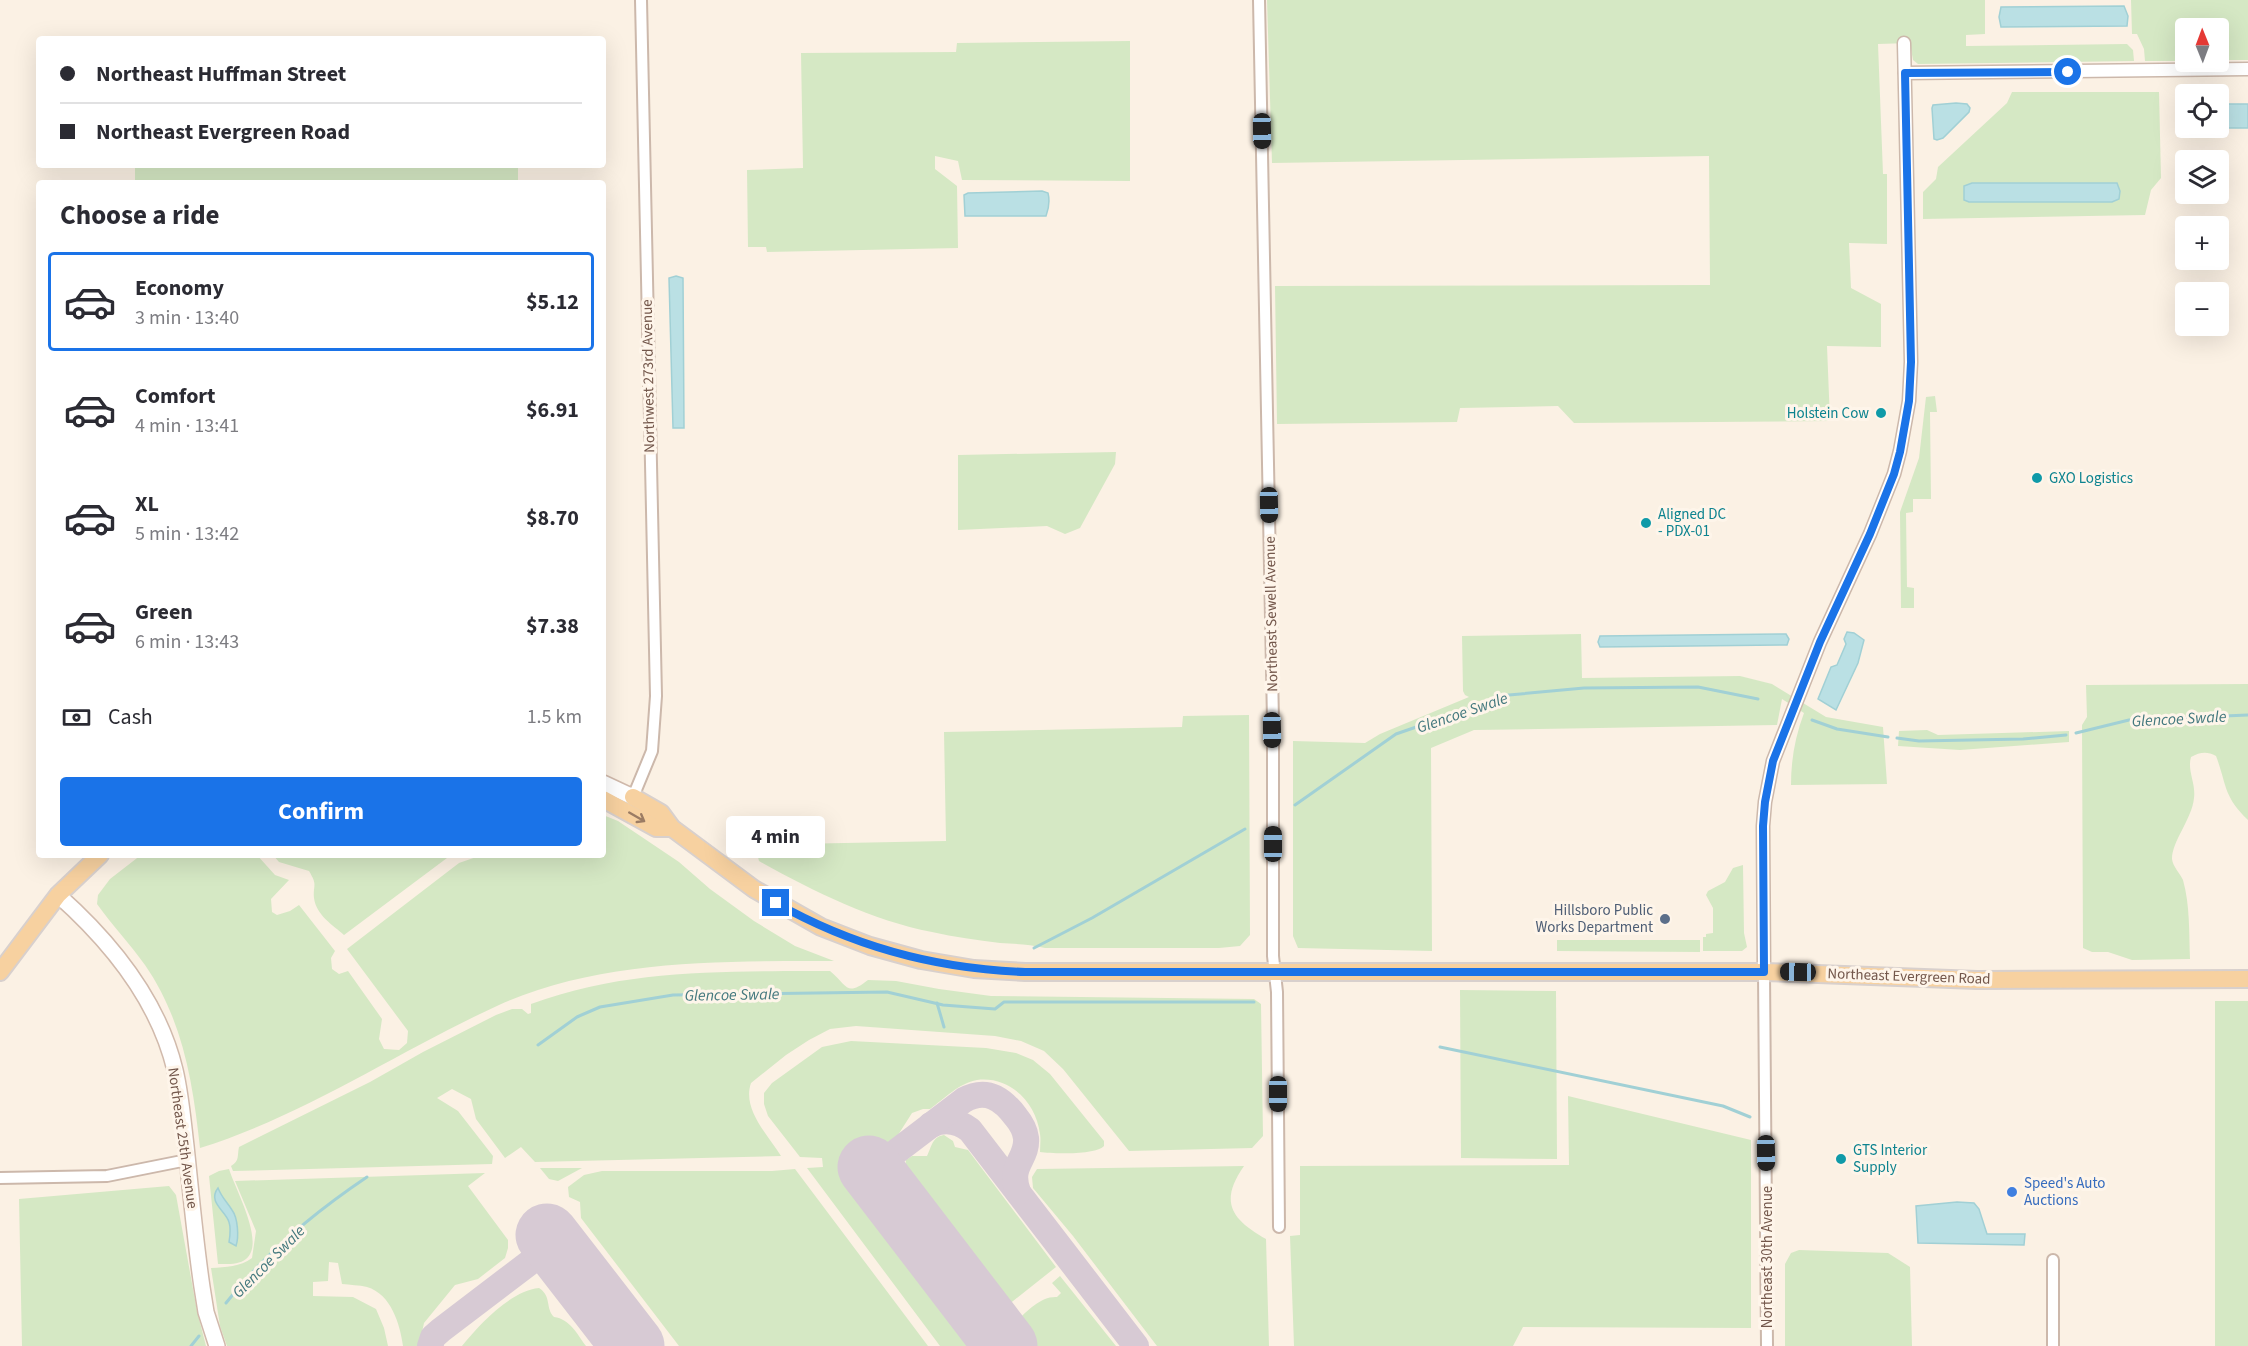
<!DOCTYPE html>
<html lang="en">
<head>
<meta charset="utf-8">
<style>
  :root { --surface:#fff; --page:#f7f7f7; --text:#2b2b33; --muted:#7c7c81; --line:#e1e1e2; --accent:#1a73e8 }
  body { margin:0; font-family:"Source Sans 3",sans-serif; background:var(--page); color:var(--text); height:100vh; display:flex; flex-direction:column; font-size:22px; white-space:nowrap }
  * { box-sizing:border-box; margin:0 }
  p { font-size:20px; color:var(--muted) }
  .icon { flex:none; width:33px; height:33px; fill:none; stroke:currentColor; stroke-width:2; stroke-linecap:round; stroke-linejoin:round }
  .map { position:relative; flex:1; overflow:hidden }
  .sheet { position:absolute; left:36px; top:180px; width:570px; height:678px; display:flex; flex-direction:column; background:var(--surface); border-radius:6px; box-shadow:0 6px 24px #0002 }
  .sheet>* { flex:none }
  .hud { position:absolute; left:36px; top:36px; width:570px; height:132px; border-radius:6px; box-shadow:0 6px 24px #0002; display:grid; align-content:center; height:132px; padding:0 24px; background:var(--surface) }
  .needle { width:39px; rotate:359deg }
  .controls { position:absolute; left:2175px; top:18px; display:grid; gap:12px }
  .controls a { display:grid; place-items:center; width:54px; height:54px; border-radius:6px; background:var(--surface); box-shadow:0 6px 24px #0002; font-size:30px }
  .end { position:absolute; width:27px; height:27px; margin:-14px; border:8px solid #1a73e8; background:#fff; box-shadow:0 0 0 3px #fff }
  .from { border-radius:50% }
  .bubble { position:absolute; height:42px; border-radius:6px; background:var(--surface); box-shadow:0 6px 24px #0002; font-size:20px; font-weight:700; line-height:42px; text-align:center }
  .car { position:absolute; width:18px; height:36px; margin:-18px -9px; border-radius:8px; box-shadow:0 0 4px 2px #0007; background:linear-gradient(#222 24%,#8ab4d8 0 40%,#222 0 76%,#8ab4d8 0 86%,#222 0) }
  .hud b { display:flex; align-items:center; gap:21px; height:57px; font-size:22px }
  .hud b+b { border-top:2px solid var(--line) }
  .hud i { width:15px; height:15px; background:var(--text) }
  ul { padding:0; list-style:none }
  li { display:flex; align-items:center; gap:18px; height:99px; margin:0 12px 9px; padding:0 12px; border:3px solid transparent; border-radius:6px }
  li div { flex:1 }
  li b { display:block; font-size:22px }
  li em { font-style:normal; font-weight:700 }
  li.current { border-color:var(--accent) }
  li>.icon { width:54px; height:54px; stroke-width:1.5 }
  h2 { padding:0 24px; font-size:27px; line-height:72px }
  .pay { display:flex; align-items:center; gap:15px; height:66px; padding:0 24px; font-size:22px }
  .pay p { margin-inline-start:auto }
  .cta { display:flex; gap:12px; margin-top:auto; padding:12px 24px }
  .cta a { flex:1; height:69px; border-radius:6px; background:var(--accent); color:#fff; font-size:24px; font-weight:700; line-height:69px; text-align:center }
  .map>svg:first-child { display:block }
</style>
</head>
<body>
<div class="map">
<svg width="2248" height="1346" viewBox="0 0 2248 1346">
  <rect width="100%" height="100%" fill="#fbf1e4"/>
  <g fill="#d5e8c4">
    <path d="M1267 0H1985V34L1966 35V46L2127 44 2133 50 2134 61 1918 64 1913 60 1910 43 1878 44 1883 174H1887V244L1849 243 1851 288 1881 304V347L1827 346 1830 421 1574 423 1558 406 1460 408 1457 422 1277 424 1275 286 1710 285 1709 156 1272 163Z"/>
    <path d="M2131 0H2248V60H2219L2218 28H2186L2185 61H2145L2144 49 2137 34H2132Z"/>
    <path d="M1130 41V181L962 180 958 161 935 156V169L957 186 958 248 767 252 766 247H748L747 170 803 168 801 53 956 52 957 43Z"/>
    <path d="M2012 92H2159L2161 178 2151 190 2145 215 1923 219V192L1936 179 1938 167 2007 103Z"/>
    <rect x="135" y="165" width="383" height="18"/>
    <path d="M1935 396 1937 412H1930L1931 499H1913V512L1906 513 1907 587 1914 588V608H1901L1900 512 1919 458 1926 397Z"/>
    <path d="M1116 452 1115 464 1080 528 1065 534 1047 526 958 530V455Z"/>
    <path d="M1581 634 1582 678 1740 676 1772 684 1826 717 1883 727 1887 784 1791 785C1791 760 1795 737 1804 713L1782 699 1777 725 1474 730 1431 748 1432 951 1298 948 1293 936V741L1365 743 1380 734 1469 697 1465 695 1463 691 1462 636Z"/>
    <path d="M2248 684V820C2223 796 2227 785 2216 756 2207 751 2200 752 2191 757 2187 771 2196 783 2194 798 2192 819 2172 841 2172 859 2173 867 2180 873 2183 880 2190 905 2189 932 2190 959L2132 960 2108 952H2092L2083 948 2082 725 2087 717 2086 685Z"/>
    <path d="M1249 715 1250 935 1240 946 1219 948H1045C1029 944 1016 944 1000 943 977 940 954 937 932 932 871 920 813 891 759 861L757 853 794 844 946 841 944 732 1182 727 1183 716Z"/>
    <path d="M1927 730 1938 735 2069 731V742L1960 750 1898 746 1899 731Z"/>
    <path d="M603 815 618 821 679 862 710 889 754 921 795 946 834 961C723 961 601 959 499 1005 398 1051 306 1115 200 1148 193 1083 183 1020 145 965 130 944 112 925 97 904L98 895 110 879 141 855H257L275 875 289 880 271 899 272 912 277 915 290 911 299 905 335 951 331 958 332 969 339 974 348 971 382 1019 379 1039 384 1049 399 1050 407 1043 408 1031 347 949 459 863 482 855H603Z"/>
    <path d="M273 855H451L344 935C333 925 316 915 314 898 313 884 318 886 309 871L279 862Z"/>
    <path d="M1743 865 1744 933 1747 947 1742 951H1703V937H1706V934L1713 933V908L1706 895 1708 891 1725 882 1733 868Z"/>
    <path d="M1557 940H1700V952L1557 951Z"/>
    <path d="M784 971H830C848 986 846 997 868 980L896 981 939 989 991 996 1254 999 1261 1004 1263 1136 1252 1148 1129 1151 1063 1069 1044 1051 1021 1041 995 1036 856 1026 830 1029 809 1040 786 1055 751 1083C742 1109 767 1134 781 1156L535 1162 521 1147 505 1158 476 1119 471 1099 452 1089 437 1098 458 1111 493 1156 492 1164 233 1171 231 1166C240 1161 237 1155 239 1147L370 1082 423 1052 496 1015 512 1009H522L528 1014 531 1013V1004C616 973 695 972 784 971Z"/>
    <path d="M1460 990 1556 991 1557 1159 1461 1158Z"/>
    <rect x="2215" y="1001" width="33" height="345"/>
    <path d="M851 1041 986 1048 1016 1053 1033 1060 1050 1074 1104 1141V1146C1096 1155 1053 1154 1040 1152 1040 1146 1041 1140 1040 1134 1036 1102 1010 1076 977 1080 959 1083 944 1099 930 1109H923L912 1113 898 1135 848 1171 856 1184 980 1346H940L807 1168 823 1167 822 1158 800 1157 768 1116 764 1104V1093L772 1083 822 1047Z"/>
    <path d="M1568 1096 1751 1140V1328L1523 1327 1513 1346H1294L1290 1236 1300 1235V1166L1569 1165Z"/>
    <path d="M944 1135 953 1141 955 1147 968 1150 1056 1267 1003 1309 915 1194 914 1177 905 1169 906 1160 912 1156H927C932 1146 932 1137 944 1135Z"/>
    <path d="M1244 1166C1219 1202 1231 1219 1266 1239L1269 1346H1157L1073 1236 1033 1188 1032 1177 1037 1169Z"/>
    <path d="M540 1168H582L558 1181 549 1179Z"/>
    <path d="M229 1169C235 1189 266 1243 246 1259 239 1265 226 1264 218 1264L209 1176 219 1171Z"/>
    <path d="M795 1169 928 1346H679L581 1218 580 1202 569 1197 568 1187 584 1175 602 1171H772Z"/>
    <path d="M485 1173 468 1186 508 1240V1248L505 1258 478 1279 455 1285 424 1323 419 1346H403C400 1324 391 1294 367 1287 359 1285 350 1285 342 1284L338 1263 329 1262 328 1281 313 1282V1296L353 1297 376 1309 384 1328 388 1346H227L220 1326 211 1268C226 1267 240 1267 252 1258L256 1231 235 1181Z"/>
    <path d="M169 1186 176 1195 197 1311 206 1346H22L19 1199Z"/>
    <path d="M1799 1250 1888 1253 1910 1267 1912 1346H1785V1264L1791 1253Z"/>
    <path d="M1060 1276 1116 1346H1032L1014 1323C1027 1312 1040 1296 1057 1297L1061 1293 1052 1283Z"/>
    <path d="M539 1288C552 1296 545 1308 554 1317 570 1319 577 1334 586 1346H462C479 1325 510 1291 539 1288Z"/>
  </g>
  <g fill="#bae0e4" stroke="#a1d0d5" stroke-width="1.5">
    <path d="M2124 6 2128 16 2127 26 2001 27 1999 17 2001 7Z"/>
    <path d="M1956 103 1967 104 1970 108 1969 112 1943 138 1937 140 1934 139 1932 108 1933 105Z"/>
    <path d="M2219 104H2248V128H2212H2218Z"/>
    <path d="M1972 183H2117L2120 191 2119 199 2112 202H1969L1964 200V186Z"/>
    <path d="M1042 191 1048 193C1050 201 1049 208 1046 216H965L964 195 968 193Z"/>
    <path d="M676 276 683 278 684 428H673L669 278Z"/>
    <path d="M1847 632 1854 633 1864 640 1858 663 1836 710 1818 699 1831 667 1837 665 1846 644 1844 639Z"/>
    <path d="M1786 634 1789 639 1787 645 1600 647 1598 642 1600 636Z"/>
    <path d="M218 1188C222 1198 227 1202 232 1210 238 1218 239 1237 236 1246L229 1242C230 1236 231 1228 229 1222 226 1211 207 1202 218 1188Z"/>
    <path d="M1957 1202 1974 1203 1979 1209 1987 1234H2025L2024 1245 1918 1243 1916 1206Z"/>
  </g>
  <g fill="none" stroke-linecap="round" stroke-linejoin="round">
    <g stroke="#a1d0d5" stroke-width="3">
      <path d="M1812 720 1837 729 1888 737"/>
      <path d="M2076 733 2129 720 2248 715"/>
      <path d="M1897 738 1919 741 2023 739 2066 735"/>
      <path d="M1295 805 1396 734 1509 695 1584 688 1698 687 1758 699"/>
      <path d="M1034 948 1092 918 1245 829"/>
      <path d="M937 1003 944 1027"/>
      <path d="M538 1045 577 1017 600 1007 673 995 887 992 943 1005 995 1009 1004 1002H1254"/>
      <path d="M1440 1047 1723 1106 1750 1117"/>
      <path d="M226 1303C265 1253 315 1212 367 1177"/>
      <path d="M191 1346 199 1336"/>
    </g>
    <g stroke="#d7cad4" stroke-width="26">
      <path d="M931 1125C945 1118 958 1121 970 1130L1136 1346"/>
      <path d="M872 1170 964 1100C986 1088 1002 1098 1016 1117 1021 1123 1025 1130 1026 1138 1028 1160 1008 1164 1018 1192"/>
      <path d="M430 1346 433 1337 441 1330 554 1244"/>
    </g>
    <g stroke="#d7cad4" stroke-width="63">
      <path d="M869 1167 1006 1346"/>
      <path d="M547 1235 633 1346"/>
    </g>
    <g stroke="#ccb8ab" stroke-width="14">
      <g id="minor">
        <path d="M1259 0 1273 721V956L1277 992 1279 1227"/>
        <path d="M633 797 652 751 656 696 641 0"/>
        <path d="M1764 972 1767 1346"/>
        <path d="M0 1178 107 1176 187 1160"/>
        <path d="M2053 1260V1346"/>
      </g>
    </g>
    <g stroke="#ccb8ab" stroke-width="15">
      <g id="tertiary">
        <path d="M1905 73 2248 69"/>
        <path d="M1764 972 1763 826 1765 802 1773 761 1820 642 1870 534 1894 474 1900 451 1909 401 1911 362 1904 43"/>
      </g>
    </g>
    <g stroke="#d1baac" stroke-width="18">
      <g id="secondary">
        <path d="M603 783 633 797"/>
        <path d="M58 895C111 942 158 999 175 1070 181 1095 183 1121 186 1146 191 1193 195 1240 202 1287L206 1312 217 1346"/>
      </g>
    </g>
    <g stroke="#d8d0cd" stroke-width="20">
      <g id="primary">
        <path d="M633 797 661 813 672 828 754 889 821 927 870 946 921 960 974 969 1025 972H1764L1977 980 2248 979"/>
        <path d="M603 799 656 828H672"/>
        <path d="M0 972 58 895 100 855"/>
      </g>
    </g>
    <use href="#minor" stroke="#fff" stroke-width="10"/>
    <use href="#tertiary" stroke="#fff" stroke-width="12"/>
    <use href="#secondary" stroke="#fff" stroke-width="15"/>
    <use href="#primary" stroke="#f7d1a0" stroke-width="16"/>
  </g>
  <defs><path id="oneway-shaft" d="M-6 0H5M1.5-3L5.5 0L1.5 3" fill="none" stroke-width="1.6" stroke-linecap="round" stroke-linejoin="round" transform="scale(1.5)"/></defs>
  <use stroke="#9b7c64" href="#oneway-shaft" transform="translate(637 817) rotate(30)"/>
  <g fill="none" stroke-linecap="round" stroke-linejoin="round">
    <path stroke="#1a73e8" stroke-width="8" d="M776 903C854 947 937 969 1025 972H1764L1763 826 1765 802 1773 761 1820 642 1870 534 1894 474 1900 452 1909 401 1911 362 1905 73 2068 72"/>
  </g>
  <g fill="#0f9aa8" stroke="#fef5ea" stroke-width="2">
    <circle cx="1881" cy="413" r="6"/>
    <circle cx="2037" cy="478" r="6"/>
    <circle cx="1646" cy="523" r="6"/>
    <circle cx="1841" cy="1159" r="6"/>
  </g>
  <circle fill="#5c6f8a" stroke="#fef5ea" stroke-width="2" cx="1665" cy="919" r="6"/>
  <circle fill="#3f7fe0" stroke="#fef5ea" stroke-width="2" cx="2012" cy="1192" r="6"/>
  <g text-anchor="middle" stroke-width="6" stroke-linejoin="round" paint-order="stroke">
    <g font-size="15" fill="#73574b" stroke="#fef5ea">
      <text transform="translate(648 376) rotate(-91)" y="5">Northwest 273rd Avenue</text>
      <text transform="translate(1271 614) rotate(-91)" y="5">Northeast Sewell Avenue</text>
      <text transform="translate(1909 976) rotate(2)" y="5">Northeast Evergreen Road</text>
      <text transform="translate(183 1138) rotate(82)" y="5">Northeast 25th Avenue</text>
      <text transform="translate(1767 1257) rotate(-90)" y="5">Northeast 30th Avenue</text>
    </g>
    <g font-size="15" fill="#0d838f" stroke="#fef5ea" text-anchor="start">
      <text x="1869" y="418" text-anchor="end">Holstein Cow</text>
      <text x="2049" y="483">GXO Logistics</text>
      <text x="1658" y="519">Aligned DC<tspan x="1658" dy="17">- PDX-01</tspan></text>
      <text x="1853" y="1155">GTS Interior<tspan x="1853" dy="17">Supply</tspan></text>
    </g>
    <g font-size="15" fill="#4e5e75" stroke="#fef5ea" text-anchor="end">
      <text x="1653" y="915">Hillsboro Public<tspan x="1653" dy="17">Works Department</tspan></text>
    </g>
    <g font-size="15" fill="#366cbe" stroke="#fef5ea" text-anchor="start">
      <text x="2024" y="1188">Speed's Auto<tspan x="2024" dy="17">Auctions</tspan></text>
    </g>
    <g font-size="16" font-style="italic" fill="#43787e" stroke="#fef5ea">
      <text transform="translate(1462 712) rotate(-19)" y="6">Glencoe Swale</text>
      <text transform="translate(2179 718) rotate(-3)" y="6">Glencoe Swale</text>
      <text transform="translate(732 994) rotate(-1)" y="6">Glencoe Swale</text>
      <text transform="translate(268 1261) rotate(-45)" y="6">Glencoe Swale</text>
    </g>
  </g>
</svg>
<div class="controls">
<a><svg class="needle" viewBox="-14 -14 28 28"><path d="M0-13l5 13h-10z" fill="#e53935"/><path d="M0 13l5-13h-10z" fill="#7c7c81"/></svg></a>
<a><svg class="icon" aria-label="locate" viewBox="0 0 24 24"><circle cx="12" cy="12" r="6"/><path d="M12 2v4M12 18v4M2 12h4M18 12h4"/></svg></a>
<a><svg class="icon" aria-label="layers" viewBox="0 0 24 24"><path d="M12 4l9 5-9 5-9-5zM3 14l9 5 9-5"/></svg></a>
<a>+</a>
<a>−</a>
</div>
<i class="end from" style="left:2068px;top:72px"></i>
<i class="end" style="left:776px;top:903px"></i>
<div class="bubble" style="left:726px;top:816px;width:99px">4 min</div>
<i class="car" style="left:1262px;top:131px;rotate:179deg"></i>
<i class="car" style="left:1269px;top:505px;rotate:179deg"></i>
<i class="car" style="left:1272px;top:730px;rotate:179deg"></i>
<i class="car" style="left:1273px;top:844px;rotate:0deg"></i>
<i class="car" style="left:1798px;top:972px;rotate:271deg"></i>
<i class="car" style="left:1278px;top:1094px;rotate:180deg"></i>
<i class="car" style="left:1766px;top:1153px;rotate:179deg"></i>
<div class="hud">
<b><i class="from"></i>Northeast Huffman Street</b>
<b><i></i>Northeast Evergreen Road</b>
</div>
<section class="sheet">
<h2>Choose a ride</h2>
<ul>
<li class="current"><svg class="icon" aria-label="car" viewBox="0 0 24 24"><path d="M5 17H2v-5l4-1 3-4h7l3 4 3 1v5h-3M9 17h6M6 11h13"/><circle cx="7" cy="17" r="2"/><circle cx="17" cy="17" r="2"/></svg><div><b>Economy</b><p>3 min · 13:40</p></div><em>$5.12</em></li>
<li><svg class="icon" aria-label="car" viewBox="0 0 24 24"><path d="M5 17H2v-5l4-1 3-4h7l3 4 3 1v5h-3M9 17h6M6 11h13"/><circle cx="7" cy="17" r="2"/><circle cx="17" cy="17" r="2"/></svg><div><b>Comfort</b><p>4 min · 13:41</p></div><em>$6.91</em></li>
<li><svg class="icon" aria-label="car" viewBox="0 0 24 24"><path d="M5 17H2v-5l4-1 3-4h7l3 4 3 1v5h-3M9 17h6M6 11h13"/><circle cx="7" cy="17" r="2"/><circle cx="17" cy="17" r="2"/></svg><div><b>XL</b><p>5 min · 13:42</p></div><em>$8.70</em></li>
<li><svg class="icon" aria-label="car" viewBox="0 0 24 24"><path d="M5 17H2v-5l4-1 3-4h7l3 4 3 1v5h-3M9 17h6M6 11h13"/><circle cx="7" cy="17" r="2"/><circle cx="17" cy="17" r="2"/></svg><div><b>Green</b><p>6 min · 13:43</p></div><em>$7.38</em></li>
</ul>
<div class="pay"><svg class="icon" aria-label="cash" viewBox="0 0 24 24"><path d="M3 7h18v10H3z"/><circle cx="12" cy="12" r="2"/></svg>Cash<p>1.5 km</p></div>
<div class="cta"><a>Confirm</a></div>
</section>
</div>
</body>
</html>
